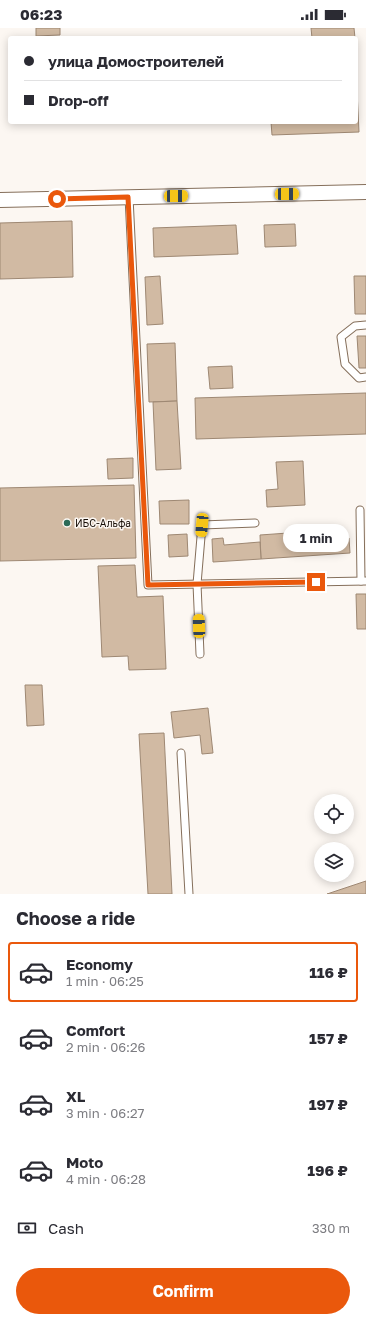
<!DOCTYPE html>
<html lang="en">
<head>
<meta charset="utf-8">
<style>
  :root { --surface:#fff; --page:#f7f7f7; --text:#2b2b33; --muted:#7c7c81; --line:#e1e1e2; --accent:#ea580c }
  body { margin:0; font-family:"Golos Text",sans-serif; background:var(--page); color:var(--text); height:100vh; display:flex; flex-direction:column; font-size:15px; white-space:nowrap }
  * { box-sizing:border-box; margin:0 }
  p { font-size:13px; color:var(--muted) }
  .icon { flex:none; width:22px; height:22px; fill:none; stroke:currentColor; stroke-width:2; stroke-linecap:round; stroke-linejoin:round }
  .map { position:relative; height:866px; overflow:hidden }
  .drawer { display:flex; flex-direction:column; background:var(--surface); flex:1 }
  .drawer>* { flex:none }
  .banner { position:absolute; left:8px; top:8px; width:350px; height:88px; border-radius:4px; box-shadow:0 2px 10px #0003; display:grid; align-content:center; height:88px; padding:0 16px; background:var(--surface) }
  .buttons { position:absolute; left:314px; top:766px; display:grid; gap:8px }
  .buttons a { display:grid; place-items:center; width:40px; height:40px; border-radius:50%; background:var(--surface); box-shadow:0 2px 10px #0003; font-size:20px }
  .end { position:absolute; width:18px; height:18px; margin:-9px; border:5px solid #ea580c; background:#fff; box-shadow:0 0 0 2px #fff }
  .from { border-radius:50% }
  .bubble { position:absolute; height:28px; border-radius:14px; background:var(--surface); box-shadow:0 2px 10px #0003; font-size:13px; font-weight:700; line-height:28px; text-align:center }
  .car { position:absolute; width:12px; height:24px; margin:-12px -6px; border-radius:5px; box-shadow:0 0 3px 1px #0007; background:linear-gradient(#f5c518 24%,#345 0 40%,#f5c518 0 76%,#345 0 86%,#f5c518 0) }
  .banner b { display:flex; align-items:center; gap:14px; height:38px; font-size:15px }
  .banner b+b { border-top:1px solid var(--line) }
  .banner i { width:10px; height:10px; background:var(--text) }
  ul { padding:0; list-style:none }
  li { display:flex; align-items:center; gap:12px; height:60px; margin:0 8px 6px; padding:0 8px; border:2px solid transparent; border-radius:4px }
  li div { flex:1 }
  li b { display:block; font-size:15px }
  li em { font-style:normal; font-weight:700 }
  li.on { border-color:var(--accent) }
  li>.icon { width:36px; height:36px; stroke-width:1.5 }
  h2 { padding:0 16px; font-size:18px; line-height:48px }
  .pay { display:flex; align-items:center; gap:10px; height:44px; padding:0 16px; font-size:15px }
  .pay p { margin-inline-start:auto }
  .action { display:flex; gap:8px; margin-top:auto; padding:8px 16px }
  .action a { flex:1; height:46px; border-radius:24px; background:var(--accent); color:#fff; font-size:16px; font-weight:700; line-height:46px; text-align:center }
  .status { display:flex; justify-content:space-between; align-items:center; height:28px; padding:0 20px; background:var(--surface); direction:ltr }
  .status svg { height:11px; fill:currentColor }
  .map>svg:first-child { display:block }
</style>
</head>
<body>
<div class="status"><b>06:23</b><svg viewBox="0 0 49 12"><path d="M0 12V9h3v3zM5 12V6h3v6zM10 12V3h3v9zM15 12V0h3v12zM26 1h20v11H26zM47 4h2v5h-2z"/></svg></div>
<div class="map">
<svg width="366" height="866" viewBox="0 0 366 866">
  <rect width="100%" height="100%" fill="#fcf7f2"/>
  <g fill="#d1baa3" stroke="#9e8873">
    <path d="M36 0H60V7L36 8Z"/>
    <path d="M311 0H354L355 10H312Z"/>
    <path d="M356 42 359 104 272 107 271 94H356Z"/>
    <path d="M72 193 73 249 0 251V195Z"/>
    <path d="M295 196 296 218 265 219 264 197Z"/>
    <path d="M236 197 238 226 154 229 153 200Z"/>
    <path d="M160 248 163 296 147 297 145 249Z"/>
    <path d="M354 248H366V286H355Z"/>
    <path d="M357 308H366V340H359Z"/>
    <path d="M175 315 177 373 149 374 147 316Z"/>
    <path d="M232 338 233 360 210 361 208 339Z"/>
    <path d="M366 365V406L196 411 195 370Z"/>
    <path d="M177 373 181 441 156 442 153 374Z"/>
    <path d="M133 430V450L108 451 107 431Z"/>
    <path d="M303 433 305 477 267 479 266 462 278 461 276 434Z"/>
    <path d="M134 457 136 530 0 533V460Z"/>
    <path d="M189 472V496H160L159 473Z"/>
    <path d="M316 503 317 512 349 510 350 525 261 531 260 507Z"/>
    <path d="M187 506 188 528 169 529 168 507Z"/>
    <path d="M223 510 224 517 260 514 261 531 213 534 212 511Z"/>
    <path d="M135 537 137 569 163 568 166 641 129 642 128 628 102 629 98 538Z"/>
    <path d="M356 566H366V601H357Z"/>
    <path d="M25 657H42L44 697 27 698Z"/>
    <path d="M208 680 213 725 202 726 200 707 174 710 171 684Z"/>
    <path d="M164 705 172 866H148L139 706Z"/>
    <path d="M366 853V866H327Z"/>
  </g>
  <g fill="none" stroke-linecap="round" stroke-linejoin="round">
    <g stroke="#856f5b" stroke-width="9">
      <g id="lane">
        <path d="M129 169 148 557 366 553"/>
        <path d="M366 297 355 298 341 309 345 336 359 350 366 349"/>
        <path d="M360 482 361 553"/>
        <path d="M200 626 197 556 202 497 255 495"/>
        <path d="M181 725 189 866"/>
      </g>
    </g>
    <g stroke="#856f5b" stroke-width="16">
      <path id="street" d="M0 172 366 164"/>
    </g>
    <use href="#lane" stroke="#fff" stroke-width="7"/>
    <use href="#street" stroke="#fff" stroke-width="14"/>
  </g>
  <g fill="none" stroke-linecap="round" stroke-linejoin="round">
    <path stroke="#ea580c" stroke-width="5" d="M57 171 128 169 148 557 316 554"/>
  </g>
  <circle fill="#2b6a57" stroke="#fcf7f2" stroke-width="1.5" cx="67" cy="495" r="4"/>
  <g text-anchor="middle" stroke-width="3" stroke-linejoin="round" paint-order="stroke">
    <g font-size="10" fill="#170e07" stroke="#fcf7f2" text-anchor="start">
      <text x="75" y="499">ИБС-Альфа</text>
    </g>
  </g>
</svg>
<div class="buttons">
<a><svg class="icon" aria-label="locate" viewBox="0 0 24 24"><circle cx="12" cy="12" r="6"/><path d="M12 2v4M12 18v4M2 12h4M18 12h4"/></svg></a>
<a><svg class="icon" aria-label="layers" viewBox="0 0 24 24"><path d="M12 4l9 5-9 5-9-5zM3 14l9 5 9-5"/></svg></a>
</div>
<i class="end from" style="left:57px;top:171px"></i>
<i class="end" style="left:316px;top:554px"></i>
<div class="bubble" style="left:283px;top:496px;width:66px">1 min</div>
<i class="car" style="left:287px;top:166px;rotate:89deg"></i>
<i class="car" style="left:176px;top:168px;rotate:89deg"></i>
<i class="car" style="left:202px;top:497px;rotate:185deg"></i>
<i class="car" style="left:199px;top:598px;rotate:358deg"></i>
<div class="banner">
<b><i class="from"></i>улица Домостроителей</b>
<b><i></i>Drop-off</b>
</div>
</div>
<section class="drawer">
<h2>Choose a ride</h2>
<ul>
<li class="on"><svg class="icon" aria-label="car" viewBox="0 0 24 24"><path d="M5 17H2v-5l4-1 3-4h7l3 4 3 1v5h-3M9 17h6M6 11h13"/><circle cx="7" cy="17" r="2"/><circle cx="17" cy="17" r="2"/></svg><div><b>Economy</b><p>1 min · 06:25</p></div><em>116 ₽</em></li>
<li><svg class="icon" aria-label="car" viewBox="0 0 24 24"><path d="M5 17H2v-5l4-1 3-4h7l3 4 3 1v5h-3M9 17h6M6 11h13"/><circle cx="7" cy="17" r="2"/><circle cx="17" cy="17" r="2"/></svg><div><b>Comfort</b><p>2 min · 06:26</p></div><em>157 ₽</em></li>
<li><svg class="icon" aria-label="car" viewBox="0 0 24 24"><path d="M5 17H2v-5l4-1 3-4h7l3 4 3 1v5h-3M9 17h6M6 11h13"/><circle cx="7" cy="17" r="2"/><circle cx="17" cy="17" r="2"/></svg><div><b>XL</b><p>3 min · 06:27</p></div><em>197 ₽</em></li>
<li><svg class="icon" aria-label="car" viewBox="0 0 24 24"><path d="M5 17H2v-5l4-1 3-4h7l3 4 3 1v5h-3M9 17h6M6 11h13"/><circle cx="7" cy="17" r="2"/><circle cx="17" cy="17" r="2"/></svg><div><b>Moto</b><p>4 min · 06:28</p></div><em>196 ₽</em></li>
</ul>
<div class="pay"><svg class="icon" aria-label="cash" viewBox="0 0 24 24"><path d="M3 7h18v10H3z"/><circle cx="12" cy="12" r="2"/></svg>Cash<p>330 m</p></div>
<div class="action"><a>Confirm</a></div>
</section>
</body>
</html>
